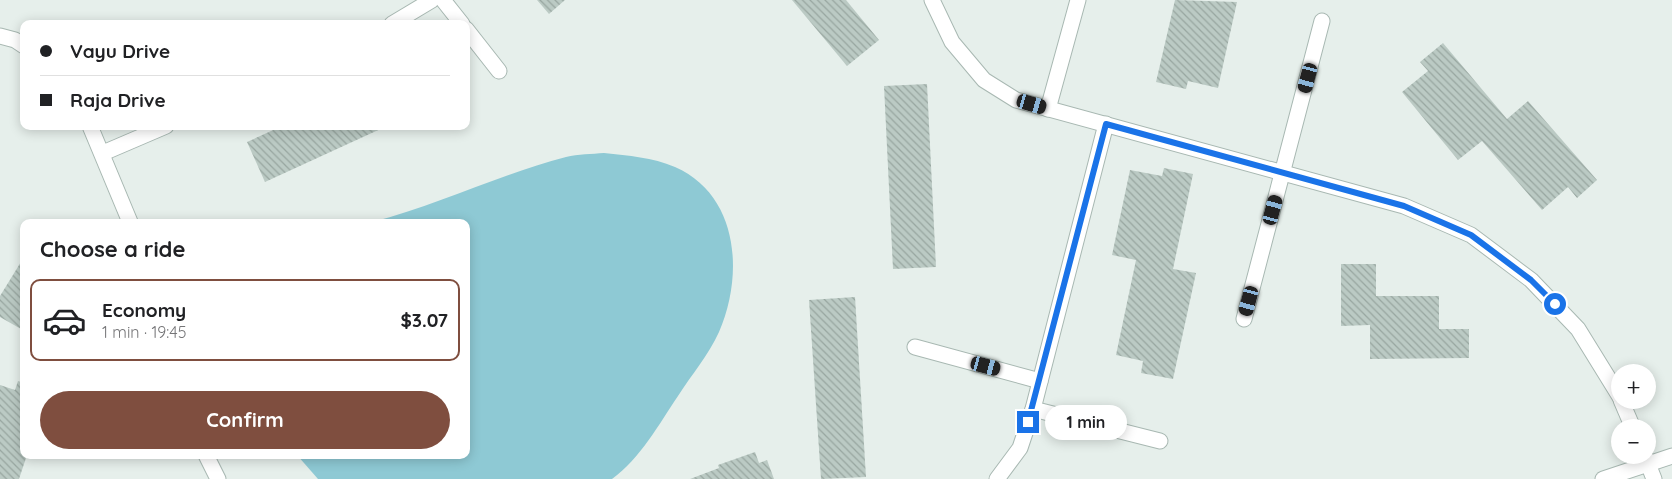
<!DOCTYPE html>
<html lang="en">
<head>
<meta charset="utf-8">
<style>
  :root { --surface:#fff; --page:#f6f6f6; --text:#202124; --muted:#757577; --line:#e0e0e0; --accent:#7f4e3f }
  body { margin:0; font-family:Quicksand,sans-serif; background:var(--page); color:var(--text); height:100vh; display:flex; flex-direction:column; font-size:19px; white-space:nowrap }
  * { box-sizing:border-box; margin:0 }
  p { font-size:16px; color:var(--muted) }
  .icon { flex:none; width:28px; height:28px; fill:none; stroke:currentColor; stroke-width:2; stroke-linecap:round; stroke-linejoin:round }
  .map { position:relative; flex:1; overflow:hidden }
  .panel { position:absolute; left:20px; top:219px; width:450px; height:240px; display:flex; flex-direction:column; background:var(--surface); border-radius:10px; box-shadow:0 2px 12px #0003 }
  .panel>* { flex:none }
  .hud { position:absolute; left:20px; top:20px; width:450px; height:110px; border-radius:10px; box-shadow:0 2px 12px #0003; display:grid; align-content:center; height:110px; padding:0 20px; background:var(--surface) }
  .controls { position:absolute; left:1611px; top:364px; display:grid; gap:10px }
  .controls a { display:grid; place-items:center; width:45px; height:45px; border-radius:50%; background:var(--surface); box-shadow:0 2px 12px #0003; font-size:25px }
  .end { position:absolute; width:22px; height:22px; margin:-11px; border:6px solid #1a73e8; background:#fff; box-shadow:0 0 0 2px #fff }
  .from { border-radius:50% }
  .bubble { position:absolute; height:35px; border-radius:18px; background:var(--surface); box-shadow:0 2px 12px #0003; font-size:16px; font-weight:700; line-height:35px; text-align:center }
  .car { position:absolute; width:15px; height:30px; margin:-15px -8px; border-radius:6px; box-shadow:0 0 4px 1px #0007; background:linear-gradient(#222 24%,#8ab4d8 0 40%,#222 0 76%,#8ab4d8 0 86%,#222 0) }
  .hud b { display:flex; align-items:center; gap:18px; height:48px; font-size:19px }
  .hud b+b { border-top:1px solid var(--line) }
  .hud i { width:12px; height:12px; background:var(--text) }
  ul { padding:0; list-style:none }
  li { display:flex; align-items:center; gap:15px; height:82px; margin:0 10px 8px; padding:0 10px; border:2px solid transparent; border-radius:10px }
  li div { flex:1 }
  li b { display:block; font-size:19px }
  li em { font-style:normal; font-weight:700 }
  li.selected { border-color:var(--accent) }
  li>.icon { width:45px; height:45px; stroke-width:1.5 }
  h2 { padding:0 20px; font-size:22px; line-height:60px }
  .button { display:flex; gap:10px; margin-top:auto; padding:10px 20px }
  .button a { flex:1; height:58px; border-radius:30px; background:var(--accent); color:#fff; font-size:20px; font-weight:700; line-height:58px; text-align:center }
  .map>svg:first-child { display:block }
</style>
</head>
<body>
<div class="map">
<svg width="1672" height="479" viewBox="0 0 1672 479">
  <defs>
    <pattern id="building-back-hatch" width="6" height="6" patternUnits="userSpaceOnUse" patternTransform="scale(1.25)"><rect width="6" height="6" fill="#bbcac4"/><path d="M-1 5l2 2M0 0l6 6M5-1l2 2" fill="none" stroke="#98a6a0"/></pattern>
  </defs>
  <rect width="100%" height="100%" fill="#e6efeb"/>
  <path fill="#8ec9d4" d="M604 153C629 156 652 157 675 167 739 195 744 275 719 332 708 356 692 374 678 396 659 424 640 459 612 479H318L297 455H466V222H372C438 205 500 174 566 157 578 154 592 154 604 153Z"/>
  <g fill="url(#building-back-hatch)">
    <path d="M537 0H565L549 14Z"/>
    <path d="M792 0H846L879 40 847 66Z"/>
    <path d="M1175 0 1237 2 1218 88 1188 81 1186 89 1156 82Z"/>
    <path d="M1443 43 1507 119 1528 101 1597 180 1577 198 1568 187 1542 210 1482 141 1458 160 1402 92 1428 71 1420 62Z"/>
    <path d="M927 84 936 267 893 269 884 86Z"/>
    <path d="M282 126H387L265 182 247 142Z"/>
    <path d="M1164 168 1193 174 1173 269 1196 273 1173 379 1141 373 1143 361 1116 355 1136 260 1112 255 1130 170 1162 176Z"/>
    <path d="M24 257V325L21 329 0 317V296Z"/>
    <path d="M1341 264H1376V296H1439V329H1469V358L1370 359V325L1341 326Z"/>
    <path d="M855 297 866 477 821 479 809 300Z"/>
    <path d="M18 381 24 383V455H27L19 479H0V385L15 390Z"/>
    <path d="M755 452 759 463 767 460 774 479H690L719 468 718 465Z"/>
  </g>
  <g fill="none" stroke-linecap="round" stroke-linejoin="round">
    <g stroke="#a8b8b2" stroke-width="17">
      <g id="minor">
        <path d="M443 0 462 24"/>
        <path d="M932 0 952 42 984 80 1016 100 1404 206 1471 235 1531 280 1578 329 1620 397"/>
        <path d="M392 24 432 0"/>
        <path d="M466 29 499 71"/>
        <path d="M0 36 15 40 24 46"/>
        <path d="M1048 109 1078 0"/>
        <path d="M90 126 130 222"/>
        <path d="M103 153 166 126"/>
        <path d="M1244 319 1322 21"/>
        <path d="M915 347 1040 381"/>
        <path d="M1621 400 1633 428"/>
        <path d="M1033 409 1160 441"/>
        <path d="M206 455 218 479"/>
        <path d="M1645 456 1654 479"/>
        <path d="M997 479 1020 448 1033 409 1106 124"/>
        <path d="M1603 479 1672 456"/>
      </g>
    </g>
    <use href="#minor" stroke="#fff" stroke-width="15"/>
  </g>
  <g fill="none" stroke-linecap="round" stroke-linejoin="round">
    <path stroke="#1a73e8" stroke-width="6" d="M1028 422 1106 124 1404 206 1471 235 1531 280 1555 304"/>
  </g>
</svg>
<div class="controls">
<a>+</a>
<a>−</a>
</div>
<i class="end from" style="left:1555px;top:304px"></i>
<i class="end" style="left:1028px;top:422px"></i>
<div class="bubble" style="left:1045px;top:405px;width:82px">1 min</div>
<i class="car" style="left:1308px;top:78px;rotate:195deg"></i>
<i class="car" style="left:1032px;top:104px;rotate:106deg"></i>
<i class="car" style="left:1273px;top:210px;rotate:15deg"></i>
<i class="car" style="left:1249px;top:301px;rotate:195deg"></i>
<i class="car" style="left:986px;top:366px;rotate:105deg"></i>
<div class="hud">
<b><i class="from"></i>Vayu Drive</b>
<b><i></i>Raja Drive</b>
</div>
<section class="panel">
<h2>Choose a ride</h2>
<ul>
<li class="selected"><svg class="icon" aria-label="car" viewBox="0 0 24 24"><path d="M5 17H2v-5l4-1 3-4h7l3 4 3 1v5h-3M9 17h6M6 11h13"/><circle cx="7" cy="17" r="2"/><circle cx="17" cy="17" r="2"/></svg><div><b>Economy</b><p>1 min · 19:45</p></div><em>$3.07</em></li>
</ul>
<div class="button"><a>Confirm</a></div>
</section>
</div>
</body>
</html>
